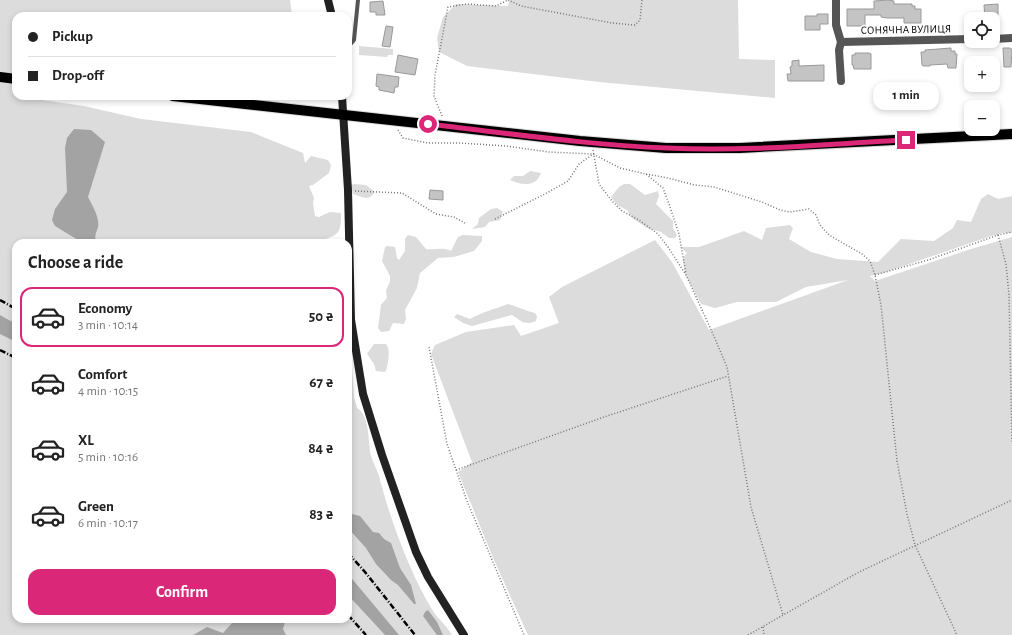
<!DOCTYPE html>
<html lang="en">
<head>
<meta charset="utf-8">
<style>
  :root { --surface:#fff; --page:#f6f6f6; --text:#222; --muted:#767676; --line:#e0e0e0; --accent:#db2777 }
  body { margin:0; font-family:"Alegreya Sans",sans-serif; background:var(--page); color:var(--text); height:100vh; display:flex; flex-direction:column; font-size:15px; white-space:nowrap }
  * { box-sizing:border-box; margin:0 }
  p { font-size:13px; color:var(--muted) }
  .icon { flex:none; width:22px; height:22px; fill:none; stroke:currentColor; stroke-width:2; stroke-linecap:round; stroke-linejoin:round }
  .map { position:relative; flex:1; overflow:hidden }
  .panel { position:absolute; left:12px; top:239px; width:340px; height:384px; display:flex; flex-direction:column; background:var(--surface); border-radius:12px; box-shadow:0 2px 6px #0003 }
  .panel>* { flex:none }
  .guide { position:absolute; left:12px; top:12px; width:340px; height:88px; border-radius:12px; box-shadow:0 2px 6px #0003; display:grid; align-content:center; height:88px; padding:0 16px; background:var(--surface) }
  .tools { position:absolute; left:964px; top:12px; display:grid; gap:8px }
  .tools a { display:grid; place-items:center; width:36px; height:36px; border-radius:8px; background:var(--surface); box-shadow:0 2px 6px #0003; font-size:20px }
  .end { position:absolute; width:18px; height:18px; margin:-9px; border:5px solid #db2777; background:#fff; box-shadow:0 0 0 2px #fff }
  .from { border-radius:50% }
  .bubble { position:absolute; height:28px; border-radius:12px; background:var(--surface); box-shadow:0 2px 6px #0003; font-size:13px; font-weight:700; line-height:28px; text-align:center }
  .guide b { display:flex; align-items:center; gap:14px; height:38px; font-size:15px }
  .guide b+b { border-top:1px solid var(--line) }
  .guide i { width:10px; height:10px; background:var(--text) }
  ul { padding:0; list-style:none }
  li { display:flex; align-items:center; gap:12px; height:60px; margin:0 8px 6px; padding:0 8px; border:2px solid transparent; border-radius:12px }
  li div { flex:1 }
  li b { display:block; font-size:15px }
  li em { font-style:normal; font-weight:700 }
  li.selected { border-color:var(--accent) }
  li>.icon { width:36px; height:36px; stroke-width:1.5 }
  h2 { padding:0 16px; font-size:18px; line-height:48px }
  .button { display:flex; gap:8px; margin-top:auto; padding:8px 16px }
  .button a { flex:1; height:46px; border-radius:12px; background:var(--accent); color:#fff; font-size:16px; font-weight:700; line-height:46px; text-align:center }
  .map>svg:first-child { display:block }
</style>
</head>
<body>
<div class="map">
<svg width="1012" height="635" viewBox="0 0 1012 635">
  <rect width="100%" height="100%" fill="#fff"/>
  <g fill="#dcdcdc">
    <path d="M0 0H290L292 16H16L15 96 84 106 141 119 251 132 303 153 305 163 311 156 328 160 331 165 329 173 313 185 309 186 314 198 313 203 315 216 319 217 330 212 341 213C341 234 339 235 319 241V243H16V619H348V346L352 368 354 397 357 408C370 415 368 443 371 456 373 463 377 469 379 476 390 519 410 574 433 611 439 620 447 626 452 635H0Z"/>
    <path d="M509 0H738L739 59 775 60V98L599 82 467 66 439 52 437 38 443 17 456 4 508 6Z"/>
    <path d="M359 46 393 49V55H388L387 57 359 55Z"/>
    <path d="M530 171 541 173C536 188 521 185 510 180L514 176H523Z"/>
    <path d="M353 184 366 185 375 192C368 202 363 197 353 194L351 186Z"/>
    <path d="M624 184H630L645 195 658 191 659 196 656 204 673 221V228L677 235 675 238H669L661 232 647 228 632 218 627 210 617 205 611 197 619 187Z"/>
    <path d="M988 194 998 199 1012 196V233H1001L998 235H994L883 273 870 276 875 281 971 249 1012 237V635H528L494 560 458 472 472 462 431 354 435 345 466 332 514 325 521 336 559 323 549 297 562 287 655 240 672 262 709 330 848 280 806 287 776 302H737L715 308 701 304 685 274 683 258 687 253 680 247H699L744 231 762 240 766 228 790 225 793 228 789 239 811 252 837 259 878 262 901 239 934 241 953 228 957 220 971 222 981 199Z"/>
    <path d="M497 208 503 212 500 220 489 222 485 227 472 229 478 224 479 218 491 209Z"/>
    <path d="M408 235 416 237 426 249C437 250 442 247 451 251L458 237 463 235 482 236V241L474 251 454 257 438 258 420 273 417 288 405 310 406 319 404 324 393 323 389 331 381 332 378 328 381 305 387 298 386 290 390 282V276L382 261 385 247 388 246 395 247 397 258 399 260 405 251V239Z"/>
    <path d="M508 304C517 306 525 311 535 313L537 316 536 321C524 326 522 321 512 315L472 326 463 323 454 317 457 314 470 319C482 312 495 309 508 304Z"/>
    <path d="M374 344H386C391 351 388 363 386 371L384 372 376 371 374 364 367 354Z"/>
  </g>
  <g fill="#a3a3a3">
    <path d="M74 129 91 130 105 142 88 197C92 205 97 213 98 221 100 230 93 232 96 243H79L78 240 55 226 52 220 55 209 67 192 65 148 67 138Z"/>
    <path d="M0 315 16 324V342L0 334Z"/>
    <path d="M348 513 360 516 373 532 379 533 384 539 391 543 400 568 411 585 416 604H414L398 585 391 580 376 564 366 548 348 528Z"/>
    <path d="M348 574 399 635H385L348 595Z"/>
    <path d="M428 610 437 622 443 635H437L423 616 425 612Z"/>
    <path d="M235 619H286L283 629 286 635H193L207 627 223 633 233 622Z"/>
  </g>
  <g fill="#c4c4c4" stroke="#999">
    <path d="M888 0 894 1V4H912V6H915V9H921V23H904V18H887L881 17V15H865V26H847V9H874V1Z"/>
    <path d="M383 1 385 15H376V12H370V2Z"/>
    <path d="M998 4V19H985L984 5Z"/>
    <path d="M817 14H828V24H820V30H805V16H817Z"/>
    <path d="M386 26 393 27 390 47 382 46Z"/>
    <path d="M951 48V51H955V54H957L956 68H948L947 64 930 65V66H923L922 65 921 52H925V50Z"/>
    <path d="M1003 48H1010V49H1012L1011 67H1004Z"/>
    <path d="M855 53H869L871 54V69H854L853 65H852V55H855Z"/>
    <path d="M398 55 418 59 415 75 395 72Z"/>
    <path d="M799 60V66L824 65V81H788L787 74H791L790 67 792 66V61Z"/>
    <path d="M377 74 399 77 398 87H395L394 93 379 90V87L376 86Z"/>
    <path d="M430 190 443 191V200L429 199Z"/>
  </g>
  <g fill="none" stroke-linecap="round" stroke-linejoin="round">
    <g stroke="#dbdbdb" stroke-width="12">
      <g id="primary">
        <path d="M0 77 16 79"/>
        <path d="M173 96 580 141 666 148H740L1012 134"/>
      </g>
    </g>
    <g stroke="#777" stroke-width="1.5" stroke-dasharray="1 2" stroke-linecap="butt">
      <path d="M508 0 521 6 612 23 635 25 640 20 642 0"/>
      <path d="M442 116 434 96 435 75 448 7 467 4 496 6 508 0"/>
      <path d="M398 130 403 138 428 143H460L506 146 549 152 593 154 620 168 646 174 663 188 669 204 679 234 686 274"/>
      <path d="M593 150 599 184 612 201 622 211 639 220 658 234 668 247 686 275 713 334 727 367 751 507 783 615"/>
      <path d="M646 174 668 178 695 185 714 187 762 202 780 210 790 212 809 209 816 215 820 225 829 235 862 254 870 261 875 275 881 305 897 461 907 514 915 545 957 635"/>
      <path d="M355 191 402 193 436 214 454 217 465 223"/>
      <path d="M495 219 545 194 568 181 579 164 593 154"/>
      <path d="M998 235 1006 264 1009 295 1012 443"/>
      <path d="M875 275 928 260 998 235 1012 232"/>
      <path d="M429 347 447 444 467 501 524 635"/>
      <path d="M456 470 604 417 728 376"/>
      <path d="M763 627 764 635"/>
      <path d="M748 635 859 572 1012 500"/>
    </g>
    <path stroke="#555" stroke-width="4" d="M348 47 354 40 358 0"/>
    <g stroke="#555" stroke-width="8">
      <path d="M836 0V25L841 42 839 50 841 81"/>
      <path d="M993 39 1012 38"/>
      <path d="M841 42 971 39"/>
    </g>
    <g stroke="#222" stroke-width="8">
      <path d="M328 0 332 16"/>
      <path d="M342 96 348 190 351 320 363 394 382 455 416 552 428 577 464 635"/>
    </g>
    <use href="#primary" stroke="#000" stroke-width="10"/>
    <g stroke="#000" stroke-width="2.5" stroke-dasharray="6 2 1 2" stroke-linecap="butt">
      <path d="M0 300 16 309"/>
      <path d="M0 350 16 358"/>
      <path d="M348 553 365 572 415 635"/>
      <path d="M348 615 366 635"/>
    </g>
  </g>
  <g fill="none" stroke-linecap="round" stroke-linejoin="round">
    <path stroke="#db2777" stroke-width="5" d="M428 124C507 133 587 145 667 148 746 152 827 144 906 140"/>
  </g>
  <g text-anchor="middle" stroke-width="3.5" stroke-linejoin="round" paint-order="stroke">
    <g font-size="11" fill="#000" stroke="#fff">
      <text transform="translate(906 29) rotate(-1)" y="4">СОНЯЧНА ВУЛИЦЯ</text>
    </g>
  </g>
</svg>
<div class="tools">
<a><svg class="icon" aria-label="locate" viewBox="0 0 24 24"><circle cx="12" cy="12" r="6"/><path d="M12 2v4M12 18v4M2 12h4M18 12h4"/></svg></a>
<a>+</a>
<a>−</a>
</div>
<i class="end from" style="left:428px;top:124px"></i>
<i class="end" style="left:906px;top:140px"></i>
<div class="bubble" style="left:873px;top:82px;width:66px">1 min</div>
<div class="guide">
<b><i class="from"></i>Pickup</b>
<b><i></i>Drop-off</b>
</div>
<section class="panel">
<h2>Choose a ride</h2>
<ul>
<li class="selected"><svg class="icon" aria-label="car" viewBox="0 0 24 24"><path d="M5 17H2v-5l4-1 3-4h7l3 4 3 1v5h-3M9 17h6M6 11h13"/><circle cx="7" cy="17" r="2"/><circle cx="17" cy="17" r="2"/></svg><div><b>Economy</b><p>3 min · 10:14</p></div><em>50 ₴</em></li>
<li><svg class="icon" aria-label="car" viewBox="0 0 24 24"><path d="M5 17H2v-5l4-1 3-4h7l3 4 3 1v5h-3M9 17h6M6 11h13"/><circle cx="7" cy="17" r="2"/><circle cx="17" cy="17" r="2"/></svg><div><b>Comfort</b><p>4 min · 10:15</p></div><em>67 ₴</em></li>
<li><svg class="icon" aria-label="car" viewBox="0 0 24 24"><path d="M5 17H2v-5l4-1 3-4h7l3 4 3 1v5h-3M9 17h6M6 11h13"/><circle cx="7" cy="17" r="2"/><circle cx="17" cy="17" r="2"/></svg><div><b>XL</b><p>5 min · 10:16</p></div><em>84 ₴</em></li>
<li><svg class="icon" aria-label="car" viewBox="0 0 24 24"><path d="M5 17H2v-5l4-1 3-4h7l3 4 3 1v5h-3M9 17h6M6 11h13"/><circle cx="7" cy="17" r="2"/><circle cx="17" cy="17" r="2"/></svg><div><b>Green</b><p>6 min · 10:17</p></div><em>83 ₴</em></li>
</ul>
<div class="button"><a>Confirm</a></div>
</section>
</div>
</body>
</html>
